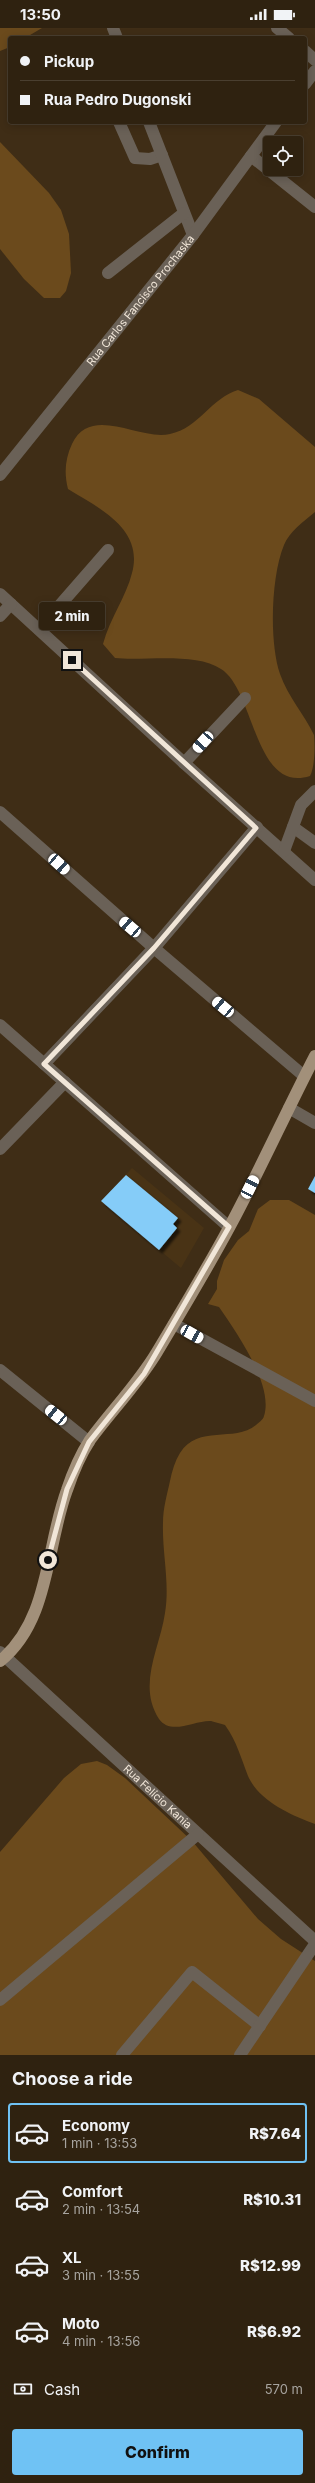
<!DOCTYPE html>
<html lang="en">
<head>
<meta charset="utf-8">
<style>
  :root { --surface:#2f2210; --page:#3b2f1e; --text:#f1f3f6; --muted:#a7a49f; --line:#4a3f30; --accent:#6fc2f4 }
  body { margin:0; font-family:Inter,sans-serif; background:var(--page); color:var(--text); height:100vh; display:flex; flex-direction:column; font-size:15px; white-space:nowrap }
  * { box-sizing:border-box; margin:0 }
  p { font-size:13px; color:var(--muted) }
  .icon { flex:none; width:22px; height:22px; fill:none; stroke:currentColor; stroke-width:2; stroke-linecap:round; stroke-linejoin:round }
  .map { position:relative; height:2027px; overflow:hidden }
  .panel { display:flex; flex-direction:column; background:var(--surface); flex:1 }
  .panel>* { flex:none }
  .hud { position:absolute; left:8px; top:8px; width:299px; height:88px; border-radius:4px; box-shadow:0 2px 10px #0003,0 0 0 1px var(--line); display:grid; align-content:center; height:88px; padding:0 12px; background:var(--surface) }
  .controls { position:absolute; left:263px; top:108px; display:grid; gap:8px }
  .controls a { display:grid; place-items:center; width:40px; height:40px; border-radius:4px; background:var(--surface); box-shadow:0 2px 10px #0003,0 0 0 1px var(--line); font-size:20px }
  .end { position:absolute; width:18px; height:18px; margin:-9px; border:5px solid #f1e6d8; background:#111; box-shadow:0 0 0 2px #111 }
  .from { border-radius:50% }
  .bubble { position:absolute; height:28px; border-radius:4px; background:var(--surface); box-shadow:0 2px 10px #0003,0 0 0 1px var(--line); font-size:13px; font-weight:800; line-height:28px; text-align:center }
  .car { position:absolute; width:12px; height:24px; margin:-12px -6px; border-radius:5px; box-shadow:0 0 3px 1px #0007; background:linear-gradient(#fff 24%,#345 0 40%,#fff 0 76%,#345 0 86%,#fff 0) }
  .hud b { display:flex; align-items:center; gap:14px; height:38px; font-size:15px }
  .hud b+b { border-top:1px solid var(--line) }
  .hud i { width:10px; height:10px; background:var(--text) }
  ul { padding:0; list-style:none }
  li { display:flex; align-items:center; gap:12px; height:60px; margin:0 8px 6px; padding:0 4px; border:2px solid transparent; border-radius:4px }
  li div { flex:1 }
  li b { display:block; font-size:15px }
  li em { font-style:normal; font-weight:800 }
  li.active { border-color:var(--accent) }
  li>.icon { width:36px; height:36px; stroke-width:1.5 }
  h2 { padding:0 12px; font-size:18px; line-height:48px }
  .pay { display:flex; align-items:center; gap:10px; height:44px; padding:0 12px; font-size:15px }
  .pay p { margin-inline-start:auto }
  .cta { display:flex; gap:8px; margin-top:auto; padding:8px 12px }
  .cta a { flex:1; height:46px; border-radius:4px; background:var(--accent); color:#111; font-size:16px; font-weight:800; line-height:46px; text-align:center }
  .status { display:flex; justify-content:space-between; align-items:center; height:28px; padding:0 20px; background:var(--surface); direction:ltr }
  .status svg { height:11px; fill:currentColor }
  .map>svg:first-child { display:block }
</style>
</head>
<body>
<div class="status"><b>13:50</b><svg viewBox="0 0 49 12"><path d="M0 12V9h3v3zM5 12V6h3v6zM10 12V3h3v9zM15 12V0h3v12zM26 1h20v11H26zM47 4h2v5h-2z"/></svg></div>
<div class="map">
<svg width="315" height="2027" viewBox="0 0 315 2027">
  <defs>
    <filter id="shadow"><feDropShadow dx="3.5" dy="3.5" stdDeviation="1" flood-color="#0009"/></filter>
  </defs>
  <rect width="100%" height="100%" fill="#3f2d16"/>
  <path fill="#493315" d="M132 1140 204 1200 181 1240 101 1173Z"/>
  <g fill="#6b4a1c">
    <path d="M0 0H42L25 10H10V19L0 23Z"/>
    <path d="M0 114 49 165 61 182 69 206 71 245 66 263 60 270H44L24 251 0 221Z"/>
    <path d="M238 362 259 371 315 419V484C304 493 289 504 284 517 271 548 269 614 280 646 288 669 304 686 314 707 315 717 315 739 310 748 254 766 255 662 221 641 196 624 145 633 115 630L103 616C110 590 126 569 132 545 144 501 99 480 68 461 64 445 65 431 72 416 91 376 139 413 170 406 199 400 211 370 238 362Z"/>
    <path d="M270 1172H289L315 1187V1796C291 1787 259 1773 248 1748 241 1730 237 1714 225 1697 221 1696 215 1694 211 1693 195 1692 171 1708 159 1691 137 1657 160 1620 165 1585 170 1555 162 1525 163 1495 163 1480 167 1467 170 1453 172 1443 175 1433 180 1425 198 1396 234 1415 256 1397 259 1394 263 1392 264 1388 274 1357 236 1304 219 1279L208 1276 217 1261V1253L224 1232 238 1212 249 1203 258 1181Z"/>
    <path d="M97 1733 107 1737 125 1750 192 1813 258 1891 281 1911 315 1933V2027H0V1824L64 1750 81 1736Z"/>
  </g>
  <g fill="#85ccf8" filter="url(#shadow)">
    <path d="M126 1147 178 1190 173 1196 177 1200 159 1222 101 1173Z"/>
    <path d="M315 1148V1165L308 1161Z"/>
  </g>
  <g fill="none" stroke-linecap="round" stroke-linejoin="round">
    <g stroke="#6a6157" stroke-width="12">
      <path d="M113 0 117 10"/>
      <path d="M277 0 289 10"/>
      <path d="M305 23 315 32"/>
      <path d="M305 56 315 43"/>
      <path d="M119 94 135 130 150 131 162 127"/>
      <path d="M149 94 193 207"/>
      <path d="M251 128 315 179"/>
      <path d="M108 245 184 185"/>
      <path id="s1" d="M0 447 193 207 276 94"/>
      <path d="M0 566 184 735 315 852"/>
      <path d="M0 588 11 576"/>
      <path d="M39 601 108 522"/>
      <path d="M184 735 245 670"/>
      <path d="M0 784 154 920 304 1048"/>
      <path d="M293 799 315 815"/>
      <path d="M284 823 301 777 315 763"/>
      <path d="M0 997 229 1199"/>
      <path d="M44 1036 154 920 257 799"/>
      <path d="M289 1080 315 1095"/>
      <path d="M0 1121 65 1054"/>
      <path d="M174 1296 315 1373"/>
      <path d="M0 1342 89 1414"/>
      <path id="s2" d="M0 1624 315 1913"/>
      <path d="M0 1972 198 1806"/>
      <path d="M122 2027 192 1944 260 1998"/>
      <path d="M240 2027 315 1916"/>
    </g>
    <path stroke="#a2907a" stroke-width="12" d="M0 1633C50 1593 46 1518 67 1462 72 1447 81 1426 90 1412 112 1382 138 1356 157 1324 182 1282 207 1241 230 1198 260 1142 286 1084 315 1028"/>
  </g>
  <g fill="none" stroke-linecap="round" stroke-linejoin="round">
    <path stroke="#f1e6d8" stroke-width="5" d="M48 1532 67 1461 89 1414 144 1346 229 1199 44 1036 154 920 256 800 72 632"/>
  </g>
  <g text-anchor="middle" stroke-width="4" stroke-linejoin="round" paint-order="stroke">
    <g font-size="11" fill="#f1e6d8" stroke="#3f2d16">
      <text dy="4" stroke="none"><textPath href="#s1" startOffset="224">Rua Carlos Fancisco Prochaska</textPath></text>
      <text dy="4" stroke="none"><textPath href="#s2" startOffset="214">Rua Felício Kania</textPath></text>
    </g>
  </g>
</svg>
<div class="controls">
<a><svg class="icon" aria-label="locate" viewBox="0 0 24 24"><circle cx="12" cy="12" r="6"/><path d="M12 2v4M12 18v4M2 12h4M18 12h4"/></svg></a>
</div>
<i class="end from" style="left:48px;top:1532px"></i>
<i class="end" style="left:72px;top:632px"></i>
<div class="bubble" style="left:39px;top:574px;width:66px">2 min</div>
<i class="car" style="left:203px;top:714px;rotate:222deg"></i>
<i class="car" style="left:59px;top:836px;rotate:132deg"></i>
<i class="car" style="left:130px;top:899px;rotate:311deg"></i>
<i class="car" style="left:223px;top:979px;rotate:310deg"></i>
<i class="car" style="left:250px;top:1159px;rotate:27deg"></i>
<i class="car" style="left:192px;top:1306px;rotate:119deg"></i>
<i class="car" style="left:56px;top:1387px;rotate:309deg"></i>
<div class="hud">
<b><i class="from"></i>Pickup</b>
<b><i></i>Rua Pedro Dugonski</b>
</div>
</div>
<section class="panel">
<h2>Choose a ride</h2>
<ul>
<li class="active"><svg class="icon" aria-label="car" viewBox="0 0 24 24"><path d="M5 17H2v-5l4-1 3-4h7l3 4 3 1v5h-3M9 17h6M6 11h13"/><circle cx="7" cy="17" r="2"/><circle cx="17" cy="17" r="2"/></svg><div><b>Economy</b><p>1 min · 13:53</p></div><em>R$7.64</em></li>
<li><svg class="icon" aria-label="car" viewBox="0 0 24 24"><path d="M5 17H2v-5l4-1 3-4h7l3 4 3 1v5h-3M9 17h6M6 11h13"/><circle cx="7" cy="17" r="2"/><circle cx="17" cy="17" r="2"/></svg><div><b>Comfort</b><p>2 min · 13:54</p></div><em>R$10.31</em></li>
<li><svg class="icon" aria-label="car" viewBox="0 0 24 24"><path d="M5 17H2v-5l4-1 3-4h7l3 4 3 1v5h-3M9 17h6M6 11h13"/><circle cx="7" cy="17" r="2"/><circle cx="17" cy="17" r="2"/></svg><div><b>XL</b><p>3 min · 13:55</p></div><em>R$12.99</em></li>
<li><svg class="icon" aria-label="car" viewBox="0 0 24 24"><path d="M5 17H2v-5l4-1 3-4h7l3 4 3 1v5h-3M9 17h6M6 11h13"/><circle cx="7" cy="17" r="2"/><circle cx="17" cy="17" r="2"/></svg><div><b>Moto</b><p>4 min · 13:56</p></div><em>R$6.92</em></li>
</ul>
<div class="pay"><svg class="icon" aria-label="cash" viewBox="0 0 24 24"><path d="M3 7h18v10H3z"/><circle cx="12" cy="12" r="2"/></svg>Cash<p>570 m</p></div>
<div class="cta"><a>Confirm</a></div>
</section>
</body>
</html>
